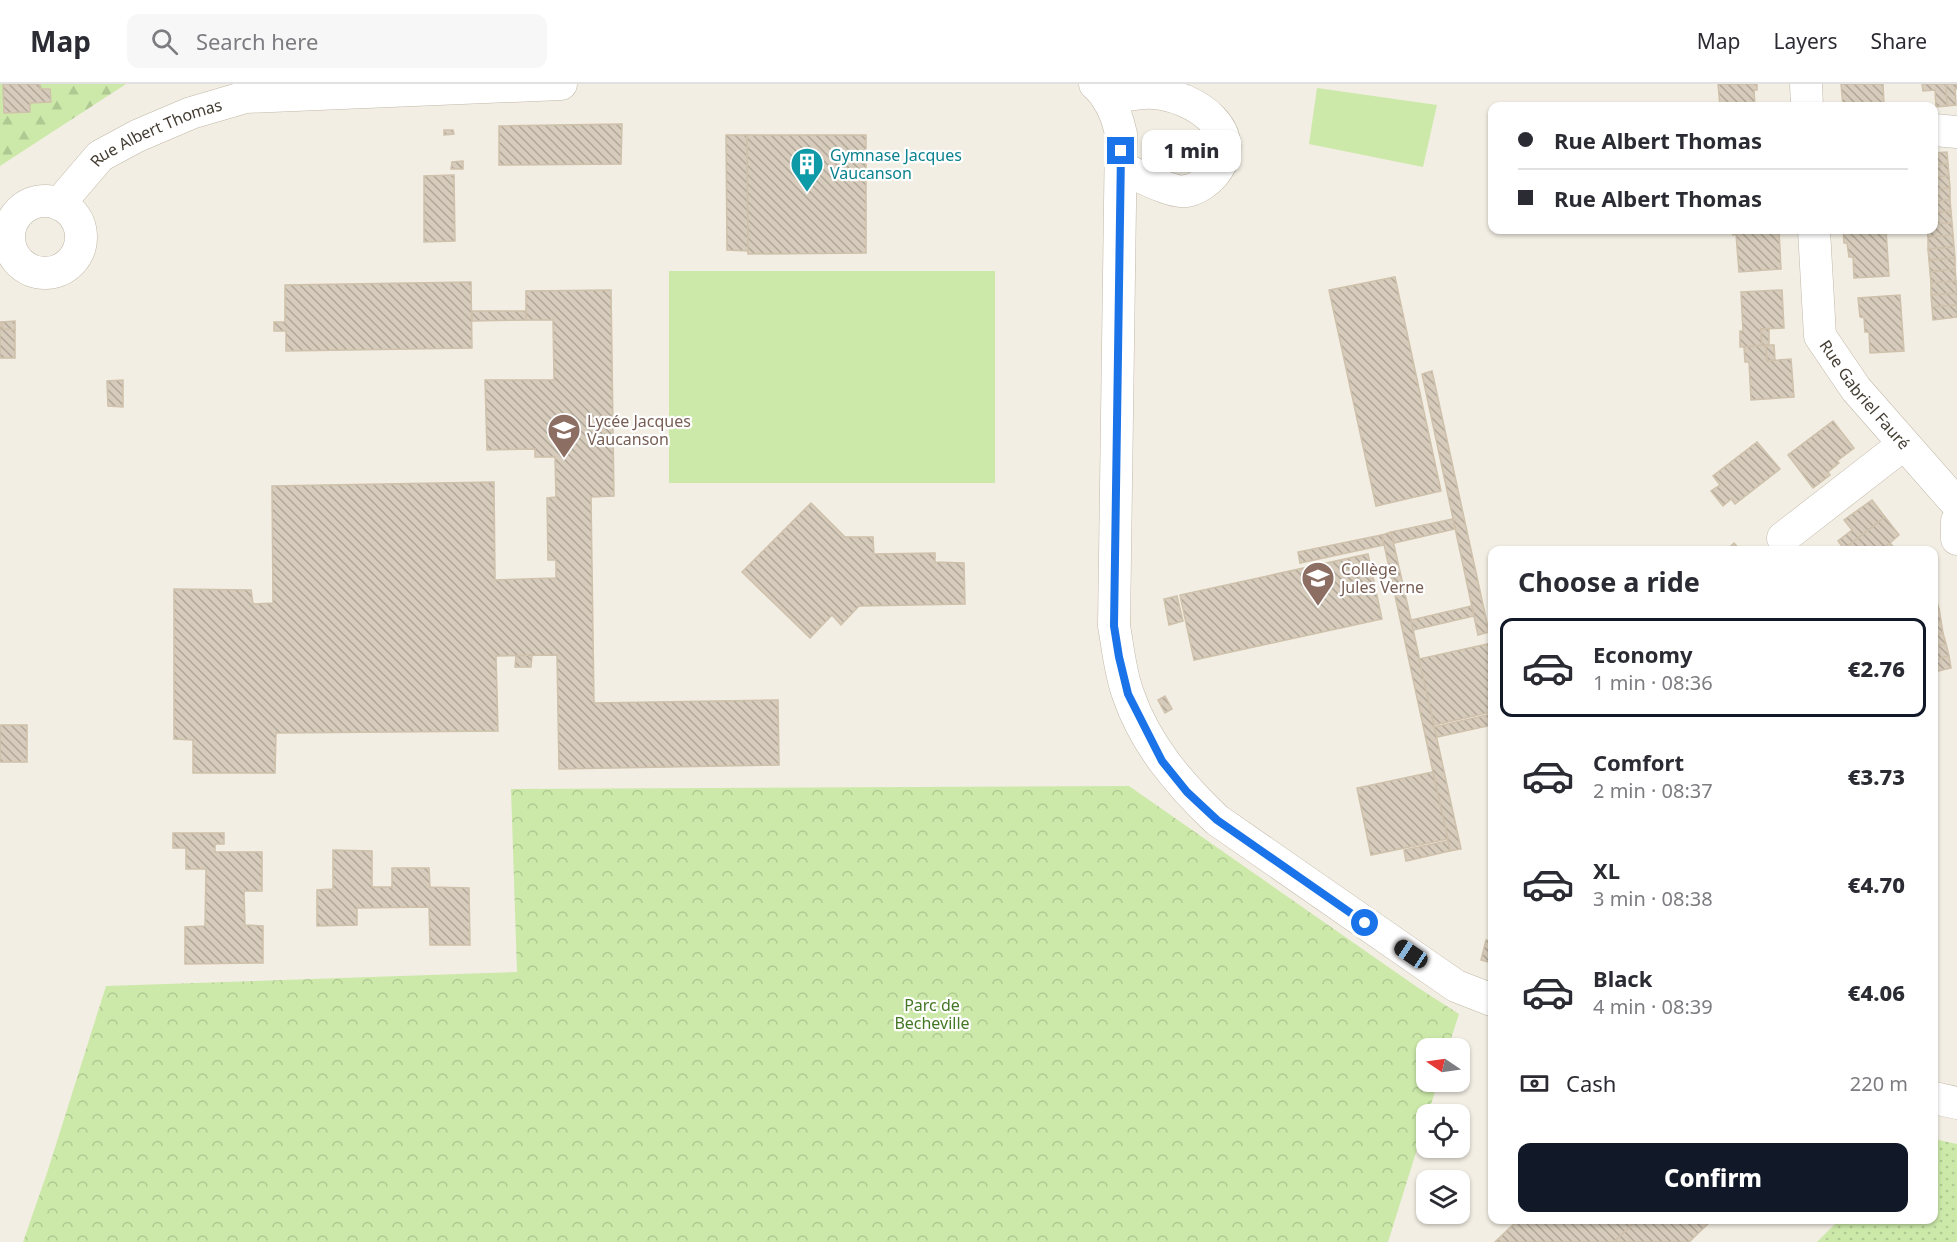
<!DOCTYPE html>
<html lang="en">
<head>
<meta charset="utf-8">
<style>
  :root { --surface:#fff; --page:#f7f7f7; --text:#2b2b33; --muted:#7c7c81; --line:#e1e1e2; --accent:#111827 }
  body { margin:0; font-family:"Noto Sans",sans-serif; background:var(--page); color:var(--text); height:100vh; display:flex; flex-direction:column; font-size:22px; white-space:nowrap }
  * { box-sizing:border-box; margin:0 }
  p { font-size:20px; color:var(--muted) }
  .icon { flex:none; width:33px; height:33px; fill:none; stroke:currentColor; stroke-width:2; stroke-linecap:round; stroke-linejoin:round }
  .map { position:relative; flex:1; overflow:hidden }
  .drawer { position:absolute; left:1488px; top:462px; width:450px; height:678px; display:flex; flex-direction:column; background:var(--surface); border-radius:12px; box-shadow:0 2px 4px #0004 }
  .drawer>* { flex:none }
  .hud { position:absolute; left:1488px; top:18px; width:450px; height:132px; border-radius:12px; box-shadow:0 2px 4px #0004; display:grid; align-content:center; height:132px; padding:0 30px; background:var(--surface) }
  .needle { width:39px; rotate:283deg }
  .controls { position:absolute; left:1416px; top:954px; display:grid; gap:12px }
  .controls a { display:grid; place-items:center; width:54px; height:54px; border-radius:12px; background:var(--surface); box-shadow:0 2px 4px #0004; font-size:30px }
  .end { position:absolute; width:27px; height:27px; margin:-14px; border:8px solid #1a73e8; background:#fff; box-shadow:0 0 0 3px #fff }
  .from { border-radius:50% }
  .bubble { position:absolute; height:42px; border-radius:12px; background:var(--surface); box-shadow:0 2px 4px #0004; font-size:20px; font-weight:800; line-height:42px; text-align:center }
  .car { position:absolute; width:18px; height:36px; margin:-18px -9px; border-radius:8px; box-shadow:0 0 4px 2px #0007; background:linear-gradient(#222 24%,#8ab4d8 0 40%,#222 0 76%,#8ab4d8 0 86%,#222 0) }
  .hud b { display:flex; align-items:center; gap:21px; height:57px; font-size:22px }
  .hud b+b { border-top:2px solid var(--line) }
  .hud i { width:15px; height:15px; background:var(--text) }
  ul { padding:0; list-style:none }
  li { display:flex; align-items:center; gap:18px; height:99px; margin:0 12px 9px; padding:0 18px; border:3px solid transparent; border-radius:12px }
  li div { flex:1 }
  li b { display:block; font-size:22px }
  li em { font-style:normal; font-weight:800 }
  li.current { border-color:var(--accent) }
  li>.icon { width:54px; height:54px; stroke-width:1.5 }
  h2 { padding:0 30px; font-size:27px; line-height:72px }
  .pay { display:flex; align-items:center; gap:15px; height:66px; padding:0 30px; font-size:22px }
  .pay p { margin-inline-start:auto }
  .cta { display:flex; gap:12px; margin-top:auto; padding:12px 30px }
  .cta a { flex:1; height:69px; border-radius:12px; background:var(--accent); color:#fff; font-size:24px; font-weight:800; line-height:69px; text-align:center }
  header { display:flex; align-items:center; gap:36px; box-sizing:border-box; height:84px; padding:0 30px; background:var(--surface); border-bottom:2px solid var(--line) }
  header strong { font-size:28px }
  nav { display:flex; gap:33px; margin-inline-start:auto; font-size:21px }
  .search { width:420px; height:54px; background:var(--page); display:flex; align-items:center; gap:15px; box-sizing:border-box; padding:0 21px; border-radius:12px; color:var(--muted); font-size:22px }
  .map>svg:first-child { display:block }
</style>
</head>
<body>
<header>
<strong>Map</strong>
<div class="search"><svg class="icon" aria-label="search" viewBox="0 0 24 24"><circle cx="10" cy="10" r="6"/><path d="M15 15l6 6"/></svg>Search here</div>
<nav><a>Map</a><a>Layers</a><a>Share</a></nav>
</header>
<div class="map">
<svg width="1957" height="1158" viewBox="0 0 1957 1158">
  <defs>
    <pattern id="grass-dots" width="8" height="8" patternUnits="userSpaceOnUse" patternTransform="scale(1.5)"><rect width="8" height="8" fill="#cce9a9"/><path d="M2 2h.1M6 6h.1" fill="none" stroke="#b0c992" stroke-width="1.8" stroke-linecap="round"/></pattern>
    <pattern id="forest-firs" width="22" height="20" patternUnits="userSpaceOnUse" patternTransform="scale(1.5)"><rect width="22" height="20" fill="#cce9a9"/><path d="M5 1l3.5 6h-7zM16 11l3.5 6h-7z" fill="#b0c992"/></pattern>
    <pattern id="park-crowns" width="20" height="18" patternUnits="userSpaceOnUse" patternTransform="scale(1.5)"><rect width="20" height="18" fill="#cce9a9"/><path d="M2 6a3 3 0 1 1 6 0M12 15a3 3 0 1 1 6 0" fill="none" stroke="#b0c992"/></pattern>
    <pattern id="building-back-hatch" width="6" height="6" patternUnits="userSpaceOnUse" patternTransform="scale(1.5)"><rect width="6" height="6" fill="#d7ccbb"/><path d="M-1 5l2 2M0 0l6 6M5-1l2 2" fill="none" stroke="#b0a799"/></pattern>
  </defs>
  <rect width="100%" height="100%" fill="#f2eee3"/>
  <path fill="url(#grass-dots)" d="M1934 1055 1957 1060V1158H1817L1839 1136H1934Z"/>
  <path fill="url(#forest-firs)" d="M0 0H126L0 82Z"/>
  <path fill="url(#park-crowns)" d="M1129 702 1417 903 1459 930 1448 964H1426V998H1438L1388 1158H23L47 1089 106 902 517 888 511 705Z"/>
  <g fill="#cce9a9">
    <path d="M1317 4 1437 21 1423 83 1309 60Z"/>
    <rect x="669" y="187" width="326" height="212"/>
  </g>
  <g fill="url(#building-back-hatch)" stroke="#cfc1ab" stroke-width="1.5">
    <path d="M3 0H40V5H50L51 18 30 19V28L4 29Z"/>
    <path d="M1718 0H1757V6H1754L1755 22H1720Z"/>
    <path d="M1841 0H1883L1884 22H1843Z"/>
    <path d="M1922 0H1946L1947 22 1936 23 1935 6 1923 7Z"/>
    <path d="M1946 0H1957V5H1955L1956 21 1947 22Z"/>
    <path d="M622 40 621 80 499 81V42Z"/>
    <path d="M444 46H453L454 50 444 51Z"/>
    <path d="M726 51H747L748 167 727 166Z"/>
    <path d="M747 51H866V169L748 170Z"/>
    <path d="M1947 68 1948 80 1934 81V69Z"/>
    <path d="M463 77V85H451L452 78Z"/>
    <path d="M1948 80 1949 92 1934 93V81Z"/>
    <path d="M454 91 455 157 424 158V92Z"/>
    <path d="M1949 92 1950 104 1934 105V93Z"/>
    <path d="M1950 104V116L1934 117V105Z"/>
    <path d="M1950 116 1951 127 1934 129V117Z"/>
    <path d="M1951 127 1952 139 1934 140V129Z"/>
    <path d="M1952 139 1953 151 1928 153 1927 146H1934V140Z"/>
    <path d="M1733 146H1755V149L1779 147 1781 185 1739 188 1736 150 1733 151Z"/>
    <path d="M1843 146H1886L1889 192 1854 194 1853 173H1849L1847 159H1844Z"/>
    <path d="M1953 151 1954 163 1928 165V153Z"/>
    <path d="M1954 163 1955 174 1929 176 1928 165Z"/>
    <path d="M1955 174V185L1930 188 1929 176Z"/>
    <path d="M1955 185 1956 197 1931 199 1930 188Z"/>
    <path d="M1395 193 1441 407 1376 422 1329 206Z"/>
    <path d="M1956 197 1957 209 1931 211V199Z"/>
    <path d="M471 198 472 264 286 267V247H274V238H285V201Z"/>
    <path d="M611 206 614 412 591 413 594 619 778 616 779 681 559 685 557 571 496 572 498 647 276 649 275 689H193V656L174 655V505L251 506 253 520 273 519 272 402 494 398 495 496 556 494V476H548L547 414 556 413 555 373H535V365L487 366 485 296H554L553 236H526V207Z"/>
    <path d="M1782 206 1784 244 1761 245 1762 262 1740 263V247H1743L1741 208Z"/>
    <path d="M1957 209V221L1932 223 1931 211Z"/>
    <path d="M1900 211 1904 267 1870 269 1869 248H1865L1864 234 1860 233 1858 214Z"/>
    <path d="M1957 221V233L1933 236 1932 223Z"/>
    <path d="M472 227H526V236L472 237Z"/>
    <path d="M15 237V246L3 245 2 238Z"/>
    <path d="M0 238H2L3 245 15 246V274H0Z"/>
    <path d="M1761 245H1769V261L1762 262Z"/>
    <path d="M1766 261 1767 277 1791 275 1794 313 1751 316 1749 278H1745L1744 263Z"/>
    <path d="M1766 261H1774L1775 276 1767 277Z"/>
    <path d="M1432 287 1489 548 1478 551 1422 290Z"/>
    <path d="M123 296V323L108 322 107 297Z"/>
    <path d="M1833 337 1854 364 1837 377 1839 379 1828 388 1830 391 1813 404 1788 371Z"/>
    <path d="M1757 358 1780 385 1735 420 1731 415 1723 422 1711 407 1720 401 1713 392Z"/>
    <path d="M1872 416 1885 433 1844 465 1838 457 1852 446 1844 436Z"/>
    <path d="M811 419 845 453H873L874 470 935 469V478L964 479 965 520 859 522 841 541 832 531 810 554 742 488Z"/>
    <path d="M1885 433 1899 451 1890 459 1880 466H1867L1864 462 1858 466H1845L1844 465Z"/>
    <path d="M1453 435 1455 445 1394 459 1391 448Z"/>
    <path d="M1391 448 1411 536 1461 765 1450 767 1382 451Z"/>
    <path d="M1382 451 1384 461 1300 479 1298 468Z"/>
    <path d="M1734 459 1740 466H1731L1729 464Z"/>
    <path d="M1890 459 1896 466H1880Z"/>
    <path d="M1368 470 1382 535 1194 576 1180 511Z"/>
    <path d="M1177 512 1183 537 1169 541 1164 515Z"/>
    <path d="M1934 514H1936L1939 525 1934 527Z"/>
    <path d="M1472 522 1474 532 1413 546 1411 536Z"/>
    <path d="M1939 525 1941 537 1934 539V527Z"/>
    <path d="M1941 537 1943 549 1934 551V539Z"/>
    <path d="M1943 549 1946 560 1934 563V551Z"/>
    <path d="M1492 559V628L1434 641 1419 575Z"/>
    <path d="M1946 560 1949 572 1934 576V563Z"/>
    <path d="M532 571 531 583H515L516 572Z"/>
    <path d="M1949 572 1951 584 1934 588V576Z"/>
    <path d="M1165 612 1172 625 1165 629 1158 616Z"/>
    <path d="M1492 630V641L1437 653 1434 643Z"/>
    <rect x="0" y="641" width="27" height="37"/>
    <path d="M1433 688 1448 755 1371 771 1357 704Z"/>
    <path d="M173 749H224V760H215V768H262V807H244L245 841 263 842V879L185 880V843L205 842 206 785H186V764H173Z"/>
    <path d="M1448 757 1450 767 1406 777 1404 766Z"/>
    <path d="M333 766 372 767V803H392V784H429L430 803 469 804 470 861H430L429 823 357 824V841L317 842V806L333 805Z"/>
    <path d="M1486 856 1492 857V879L1481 876Z"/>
    <path d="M1518 1136H1637L1614 1158H1495Z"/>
    <path d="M1637 1136H1712L1689 1158H1614Z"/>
  </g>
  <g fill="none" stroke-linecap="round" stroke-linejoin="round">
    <g stroke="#c1b8a8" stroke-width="33">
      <g id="street">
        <path d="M1095 0C1110 13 1117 31 1121 50L1114 542C1118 564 1120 588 1128 610 1145 660 1179 700 1217 736L1456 902 1492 916"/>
        <path d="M1806 0 1807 22"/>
        <path d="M1108 16C1123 12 1138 8 1154 9 1194 12 1249 48 1213 91 1207 98 1195 106 1186 107 1172 110 1136 90 1122 84"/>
        <path d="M1934 46 1957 48"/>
        <circle cx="45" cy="153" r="36"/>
        <path id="s1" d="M59 120 100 72 137 52 191 29 246 13 561 0"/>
        <path id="s2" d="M1814 146 1820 252 1856 305 1957 420"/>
        <path d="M1957 437V455"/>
        <path d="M1783 454 1904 360"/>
        <path d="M1934 1014 1957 1019"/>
      </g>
    </g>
    <use href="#street" stroke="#fff" stroke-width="32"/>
  </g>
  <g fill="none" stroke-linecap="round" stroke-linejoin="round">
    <path stroke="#1a73e8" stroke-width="8" d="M1121 67 1114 542 1119 573 1128 610 1162 677 1187 708 1217 736 1365 839"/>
  </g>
  <defs>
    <g id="building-pin" transform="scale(1.725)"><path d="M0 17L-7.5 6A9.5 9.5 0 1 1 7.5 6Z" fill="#0f9aa8" stroke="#fff"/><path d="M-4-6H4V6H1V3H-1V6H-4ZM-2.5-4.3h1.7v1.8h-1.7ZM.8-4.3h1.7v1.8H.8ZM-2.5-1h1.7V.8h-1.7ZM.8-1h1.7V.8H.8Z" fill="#fff"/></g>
    <g id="school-pin" transform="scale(1.725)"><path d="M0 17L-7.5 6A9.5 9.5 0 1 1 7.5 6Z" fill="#8d6e63" stroke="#fff"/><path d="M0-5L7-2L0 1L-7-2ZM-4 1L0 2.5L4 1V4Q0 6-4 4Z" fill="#fff"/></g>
  </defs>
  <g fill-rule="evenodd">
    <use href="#building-pin" x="807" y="80"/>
    <use href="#school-pin" x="564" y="346"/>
    <use href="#school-pin" x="1318" y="494"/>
  </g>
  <g text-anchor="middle" stroke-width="4.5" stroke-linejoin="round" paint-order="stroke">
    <g font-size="16" fill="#443d33" stroke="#fff">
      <text dy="6" stroke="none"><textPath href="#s1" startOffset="124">Rue Albert Thomas</textPath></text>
      <text dy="6" stroke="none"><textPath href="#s2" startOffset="180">Rue Gabriel Fauré</textPath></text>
    </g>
    <g font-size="16" fill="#0d838f" stroke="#fff" text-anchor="start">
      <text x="830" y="77">Gymnase Jacques<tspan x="830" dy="18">Vaucanson</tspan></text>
    </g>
    <g font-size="16" fill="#785e54" stroke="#fff" text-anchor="start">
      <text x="587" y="343">Lycée Jacques<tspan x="587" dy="18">Vaucanson</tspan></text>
      <text x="1341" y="491">Collège<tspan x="1341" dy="18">Jules Verne</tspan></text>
    </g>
    <g font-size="16" fill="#437724" stroke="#fff">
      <text x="932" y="927">Parc de<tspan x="932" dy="18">Becheville</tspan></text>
    </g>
  </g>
</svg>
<div class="controls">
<a><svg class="needle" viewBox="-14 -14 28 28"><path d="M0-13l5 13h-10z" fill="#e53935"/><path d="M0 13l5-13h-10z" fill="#7c7c81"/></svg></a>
<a><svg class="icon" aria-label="locate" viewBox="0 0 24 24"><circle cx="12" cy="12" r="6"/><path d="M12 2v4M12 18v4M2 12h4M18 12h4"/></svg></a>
<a><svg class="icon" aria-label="layers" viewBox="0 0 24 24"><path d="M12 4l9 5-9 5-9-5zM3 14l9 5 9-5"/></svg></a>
</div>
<i class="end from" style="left:1365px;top:839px"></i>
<i class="end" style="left:1121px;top:67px"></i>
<div class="bubble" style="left:1142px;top:46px;width:99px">1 min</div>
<i class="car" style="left:1411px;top:870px;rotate:304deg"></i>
<div class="hud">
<b><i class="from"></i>Rue Albert Thomas</b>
<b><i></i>Rue Albert Thomas</b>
</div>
<section class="drawer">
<h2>Choose a ride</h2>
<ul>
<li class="current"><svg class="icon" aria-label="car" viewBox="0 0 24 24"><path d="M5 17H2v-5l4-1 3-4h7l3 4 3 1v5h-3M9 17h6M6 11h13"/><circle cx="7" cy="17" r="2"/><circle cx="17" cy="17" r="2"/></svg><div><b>Economy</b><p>1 min · 08:36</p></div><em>€2.76</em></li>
<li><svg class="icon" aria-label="car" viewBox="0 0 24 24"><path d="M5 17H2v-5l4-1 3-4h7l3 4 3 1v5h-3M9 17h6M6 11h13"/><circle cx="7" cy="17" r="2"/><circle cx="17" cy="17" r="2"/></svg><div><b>Comfort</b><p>2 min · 08:37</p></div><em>€3.73</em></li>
<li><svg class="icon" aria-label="car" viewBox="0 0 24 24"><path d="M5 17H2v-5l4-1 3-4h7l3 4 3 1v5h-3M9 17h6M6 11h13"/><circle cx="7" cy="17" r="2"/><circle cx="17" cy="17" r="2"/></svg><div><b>XL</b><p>3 min · 08:38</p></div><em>€4.70</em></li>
<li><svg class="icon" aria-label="car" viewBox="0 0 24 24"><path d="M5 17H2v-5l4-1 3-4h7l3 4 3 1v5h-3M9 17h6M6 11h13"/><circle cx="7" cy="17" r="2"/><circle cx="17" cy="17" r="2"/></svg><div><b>Black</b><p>4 min · 08:39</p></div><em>€4.06</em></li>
</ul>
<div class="pay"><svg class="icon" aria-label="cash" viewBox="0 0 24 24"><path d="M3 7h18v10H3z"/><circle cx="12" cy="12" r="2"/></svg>Cash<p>220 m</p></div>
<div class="cta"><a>Confirm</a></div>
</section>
</div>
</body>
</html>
